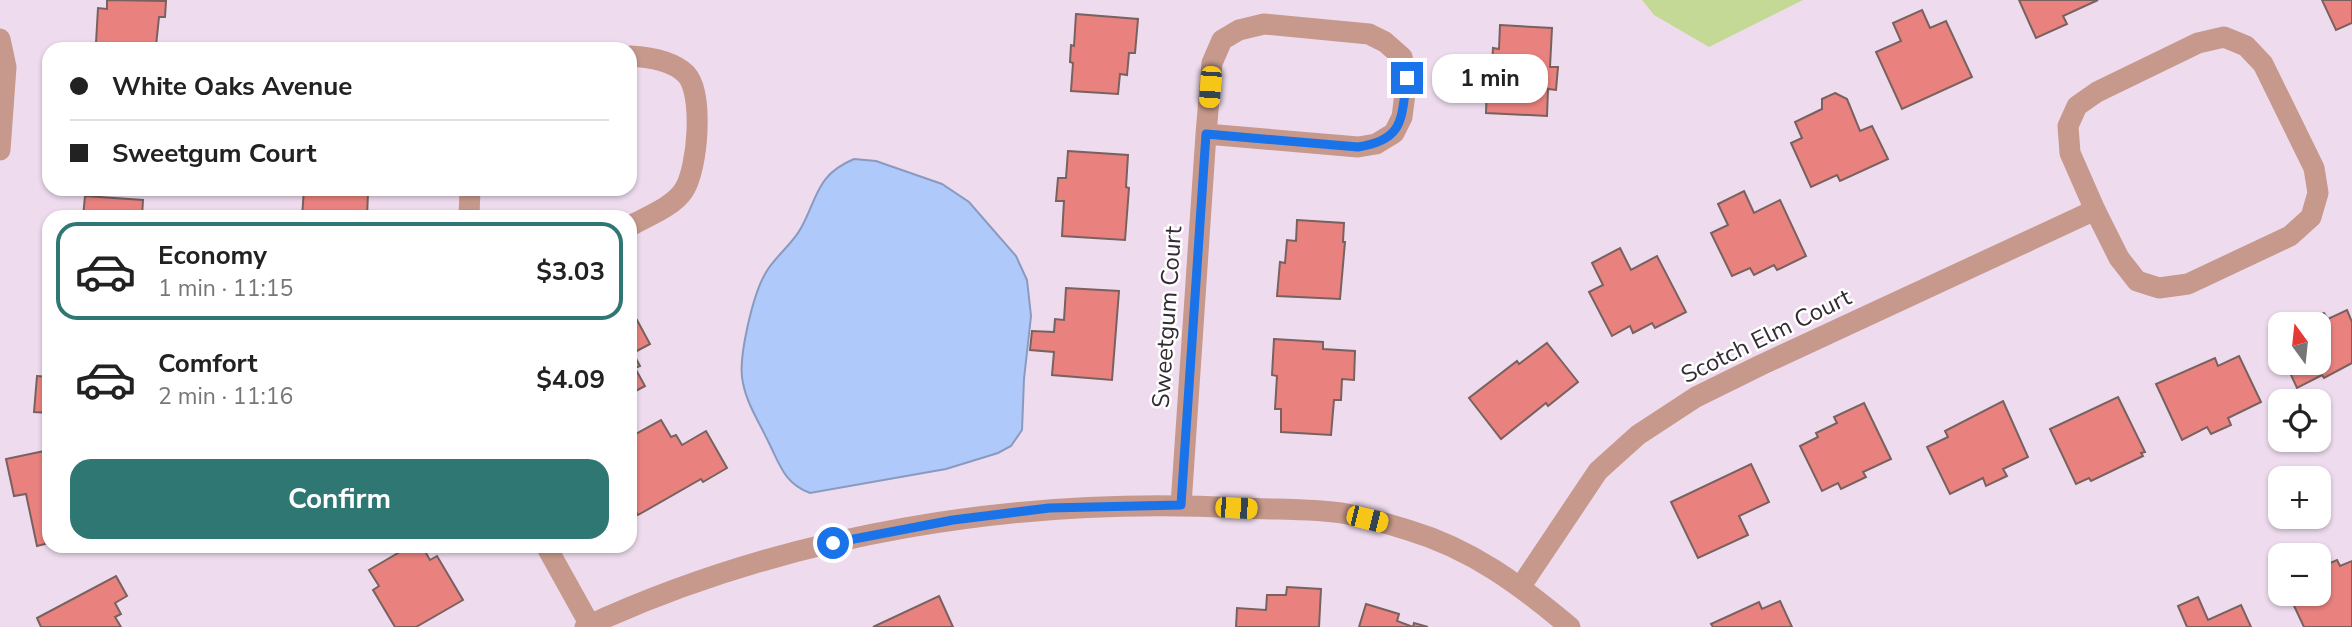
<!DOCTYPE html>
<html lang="en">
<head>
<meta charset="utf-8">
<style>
  :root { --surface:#fff; --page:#f2f2f2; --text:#222; --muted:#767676; --line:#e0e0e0; --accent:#2f7772 }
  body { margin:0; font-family:"Nunito Sans",sans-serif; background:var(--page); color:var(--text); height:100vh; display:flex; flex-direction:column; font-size:26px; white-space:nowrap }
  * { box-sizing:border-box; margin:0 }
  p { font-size:23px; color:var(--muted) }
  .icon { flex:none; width:38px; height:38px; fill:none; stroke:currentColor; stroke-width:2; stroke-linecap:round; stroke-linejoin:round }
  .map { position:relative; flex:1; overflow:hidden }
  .panel { position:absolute; left:42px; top:210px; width:595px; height:343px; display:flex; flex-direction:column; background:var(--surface); border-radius:21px; box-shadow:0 2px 5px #0004 }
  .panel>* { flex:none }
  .hud { position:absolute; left:42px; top:42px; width:595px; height:154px; border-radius:21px; box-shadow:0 2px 5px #0004; display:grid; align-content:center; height:154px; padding:0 28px; background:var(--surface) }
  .needle { width:46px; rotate:345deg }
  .fabs { position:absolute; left:2268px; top:312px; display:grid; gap:14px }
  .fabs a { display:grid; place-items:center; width:63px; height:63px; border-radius:14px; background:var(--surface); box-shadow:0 2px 5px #0004; font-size:35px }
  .end { position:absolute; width:32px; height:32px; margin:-16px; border:9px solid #1a73e8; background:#fff; box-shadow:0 0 0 4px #fff }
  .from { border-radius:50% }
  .bubble { position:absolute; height:49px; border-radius:21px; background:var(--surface); box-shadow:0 2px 5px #0004; font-size:23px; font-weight:700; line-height:49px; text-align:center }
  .car { position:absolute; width:21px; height:42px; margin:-21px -10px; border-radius:9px; box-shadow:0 0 5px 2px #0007; background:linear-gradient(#f5c518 24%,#345 0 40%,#f5c518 0 76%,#345 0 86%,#f5c518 0) }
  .hud b { display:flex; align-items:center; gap:24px; height:66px; font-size:26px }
  .hud b+b { border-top:2px solid var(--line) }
  .hud i { width:18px; height:18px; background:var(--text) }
  ul { padding:12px 0 0; list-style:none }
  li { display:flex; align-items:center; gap:21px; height:98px; margin:0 14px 10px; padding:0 14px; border:4px solid transparent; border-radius:21px }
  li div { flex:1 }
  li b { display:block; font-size:26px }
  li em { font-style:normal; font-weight:700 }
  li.active { border-color:var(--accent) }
  li>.icon { width:63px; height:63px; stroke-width:1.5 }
  .primary-button { display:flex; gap:14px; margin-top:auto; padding:14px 28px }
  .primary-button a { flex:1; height:80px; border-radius:21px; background:var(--accent); color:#fff; font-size:28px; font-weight:700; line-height:80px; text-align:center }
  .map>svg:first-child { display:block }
</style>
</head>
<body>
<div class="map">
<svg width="2352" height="627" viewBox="0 0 2352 627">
  <rect width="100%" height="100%" fill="#eedcee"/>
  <path fill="#c5d996" d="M1642 0H1803L1709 47 1654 15Z"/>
  <path fill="#afc9fb" stroke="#8a9abf" stroke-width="2" d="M854 159 876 161 942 184 969 202 1016 256 1027 280 1031 316 1024 379 1022 430 1011 446 998 453 946 469 810 493C784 483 780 465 768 441 759 422 747 404 743 383 737 360 753 295 765 274 774 257 792 245 801 228 818 197 816 175 854 159Z"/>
  <g fill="#e9827f" stroke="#78615f" stroke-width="2">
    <path d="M107 0 166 1 165 17H159L156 46 96 43 98 8 107 9Z"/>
    <path d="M2019 0H2098L2063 16 2067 24 2036 38Z"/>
    <path d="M2322 0H2352V23L2336 30Z"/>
    <path d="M1922 10 1930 28 1946 21 1972 77 1902 109 1876 52 1901 41 1893 23Z"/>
    <path d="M1076 14 1138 19 1135 53H1129L1127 75 1120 74 1118 94 1071 91 1073 63 1070 62 1071 45 1074 46Z"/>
    <path d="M1500 25 1552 28 1550 67H1558L1556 90 1548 89 1547 116 1486 113 1487 81H1491L1493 48 1499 49Z"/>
    <path d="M1835 93 1847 99 1860 131 1872 126 1888 159 1840 181 1837 175 1811 187 1791 143 1802 138 1795 122 1822 109V99Z"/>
    <path d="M1068 151 1128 155 1126 187 1129 188 1125 240 1062 236 1064 201H1056L1058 178H1066Z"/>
    <path d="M304 189H390V195L368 193 367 217H302Z"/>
    <path d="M1744 191 1754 213 1780 200 1806 256 1777 270 1774 265 1754 275 1750 268 1732 276 1711 233 1728 225 1718 204Z"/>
    <path d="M85 196 143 200 142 217H83Z"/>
    <path d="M1297 220 1344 223 1343 242H1345L1340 299 1277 296 1280 262 1285 263 1287 240 1296 241Z"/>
    <path d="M1620 248 1631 270 1657 256 1686 312 1655 328 1652 323 1633 333 1630 326 1612 336 1589 292 1603 285 1592 263Z"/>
    <path d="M1066 288 1119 291 1112 380 1052 375 1054 352 1030 350 1032 331 1054 332 1055 319 1064 320Z"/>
    <path d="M2347 310 2352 322V363L2324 378 2322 375 2297 388 2285 362H2319V324H2285L2300 317 2303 323 2324 313 2328 319Z"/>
    <path d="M637 320 650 344 633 353 640 366 635 368 645 386 630 394V323Z"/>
    <path d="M2280 326V353L2270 331Z"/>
    <path d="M1274 339 1323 342V349L1355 351 1354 380 1342 379 1341 400H1334L1331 435 1281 432V409H1275L1277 376 1272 375Z"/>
    <path d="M1547 343 1578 382 1548 406 1546 403 1501 439 1469 398 1517 361 1519 364Z"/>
    <path d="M2239 356 2261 402 2228 418 2231 425 2211 434 2207 427 2182 440 2156 384 2215 358 2218 366Z"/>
    <path d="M37 376 49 377V413L34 412Z"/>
    <path d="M2118 397 2145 452 2141 453 2143 456 2091 481 2089 478 2076 484 2050 429Z"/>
    <path d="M2003 401 2028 457 2003 469 2007 476 1986 486 1983 478 1950 494 1927 447 1948 437 1945 431Z"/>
    <path d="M1864 403 1891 459 1863 472 1866 477 1841 489 1838 483 1822 491 1800 446 1818 437 1816 433 1837 423 1834 417Z"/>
    <path d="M661 420 671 437 676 435 682 445 706 431 727 468 703 482 701 479 638 515 630 502V437Z"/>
    <path d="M49 450V543L37 546 26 494 14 496 6 459Z"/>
    <path d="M1751 464 1769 502 1739 516 1748 535 1698 558 1671 502Z"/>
    <path d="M410 546H422L430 560 437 556 463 600 416 627H395L373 590 379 586 369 570Z"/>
    <path d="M2337 560 2340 566 2352 561V627H2304L2288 593H2319V568Z"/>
    <path d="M116 576 127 596 115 603 121 614 115 617 121 627H41L37 618Z"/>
    <path d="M1287 587 1321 589 1319 627H1236L1237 608 1266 610 1267 595H1286Z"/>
    <path d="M939 596 953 627H873Z"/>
    <path d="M2198 597 2208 620 2241 605 2251 627H2187L2178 606Z"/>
    <path d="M1780 601 1792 627H1713L1711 624 1759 602 1762 609Z"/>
    <path d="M1366 604 1399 614 1397 621 1413 627 1414 623 1428 627H1359Z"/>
  </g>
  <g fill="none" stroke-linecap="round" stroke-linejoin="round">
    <g stroke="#c6998c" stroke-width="21">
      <path d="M2224 37 2246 46 2263 64 2314 168 2318 193 2311 217 2290 236 2188 284 2159 288 2137 281 2119 258 2095 210 2070 153 2068 126 2077 106 2097 92 2198 43Z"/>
      <path d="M0 39 6 67 0 150"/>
      <path d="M630 56C648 57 672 60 686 74 704 93 698 168 684 190 673 207 648 216 630 226"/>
      <path d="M469 217 470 189"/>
      <path d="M1181 505 1206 134 1358 147 1376 144 1394 133 1402 117 1407 78 1402 57 1385 42 1369 34 1264 24 1239 30 1222 40 1212 63 1206 134"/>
      <path d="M546 546 590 625"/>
      <path d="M1521 586 1598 471 1638 435 1696 397 1761 365 2095 210"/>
      <path d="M585 627C788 533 1019 496 1241 508 1275 510 1313 508 1347 514 1367 518 1389 524 1408 530 1472 549 1520 585 1570 627"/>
    </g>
  </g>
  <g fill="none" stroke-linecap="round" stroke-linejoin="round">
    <path stroke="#1a73e8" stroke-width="9" d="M833 543 953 520 1049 508 1181 505 1206 134 1358 147C1405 140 1401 118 1407 78"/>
  </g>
  <g text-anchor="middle" stroke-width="5" stroke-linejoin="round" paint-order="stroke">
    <g font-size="24" fill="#332c33" stroke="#fff">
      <text transform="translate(1167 317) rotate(-86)" y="8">Sweetgum Court</text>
      <text transform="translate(1766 336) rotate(-26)" y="8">Scotch Elm Court</text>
    </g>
  </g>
</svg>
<div class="fabs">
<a><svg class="needle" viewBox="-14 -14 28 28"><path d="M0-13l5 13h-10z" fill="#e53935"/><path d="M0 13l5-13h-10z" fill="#767676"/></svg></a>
<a><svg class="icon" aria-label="locate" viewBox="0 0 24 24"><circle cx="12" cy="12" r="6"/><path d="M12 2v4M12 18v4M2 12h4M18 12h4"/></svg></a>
<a>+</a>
<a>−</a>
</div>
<i class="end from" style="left:833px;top:543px"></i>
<i class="end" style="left:1407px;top:78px"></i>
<div class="bubble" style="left:1432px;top:54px;width:116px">1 min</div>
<i class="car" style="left:1210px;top:87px;rotate:184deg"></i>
<i class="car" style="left:1236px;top:508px;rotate:93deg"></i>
<i class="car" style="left:1367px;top:519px;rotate:104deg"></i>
<div class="hud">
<b><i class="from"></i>White Oaks Avenue</b>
<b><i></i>Sweetgum Court</b>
</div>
<section class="panel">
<ul>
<li class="active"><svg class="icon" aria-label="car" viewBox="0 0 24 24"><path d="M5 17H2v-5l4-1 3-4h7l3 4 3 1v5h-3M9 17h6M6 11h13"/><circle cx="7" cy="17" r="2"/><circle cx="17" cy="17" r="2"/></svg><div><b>Economy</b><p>1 min · 11:15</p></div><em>$3.03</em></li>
<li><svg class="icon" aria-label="car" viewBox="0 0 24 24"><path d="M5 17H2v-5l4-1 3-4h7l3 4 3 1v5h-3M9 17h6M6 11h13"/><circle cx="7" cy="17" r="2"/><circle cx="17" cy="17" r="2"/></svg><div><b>Comfort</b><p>2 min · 11:16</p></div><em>$4.09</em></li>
</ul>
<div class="primary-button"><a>Confirm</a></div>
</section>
</div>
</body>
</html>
